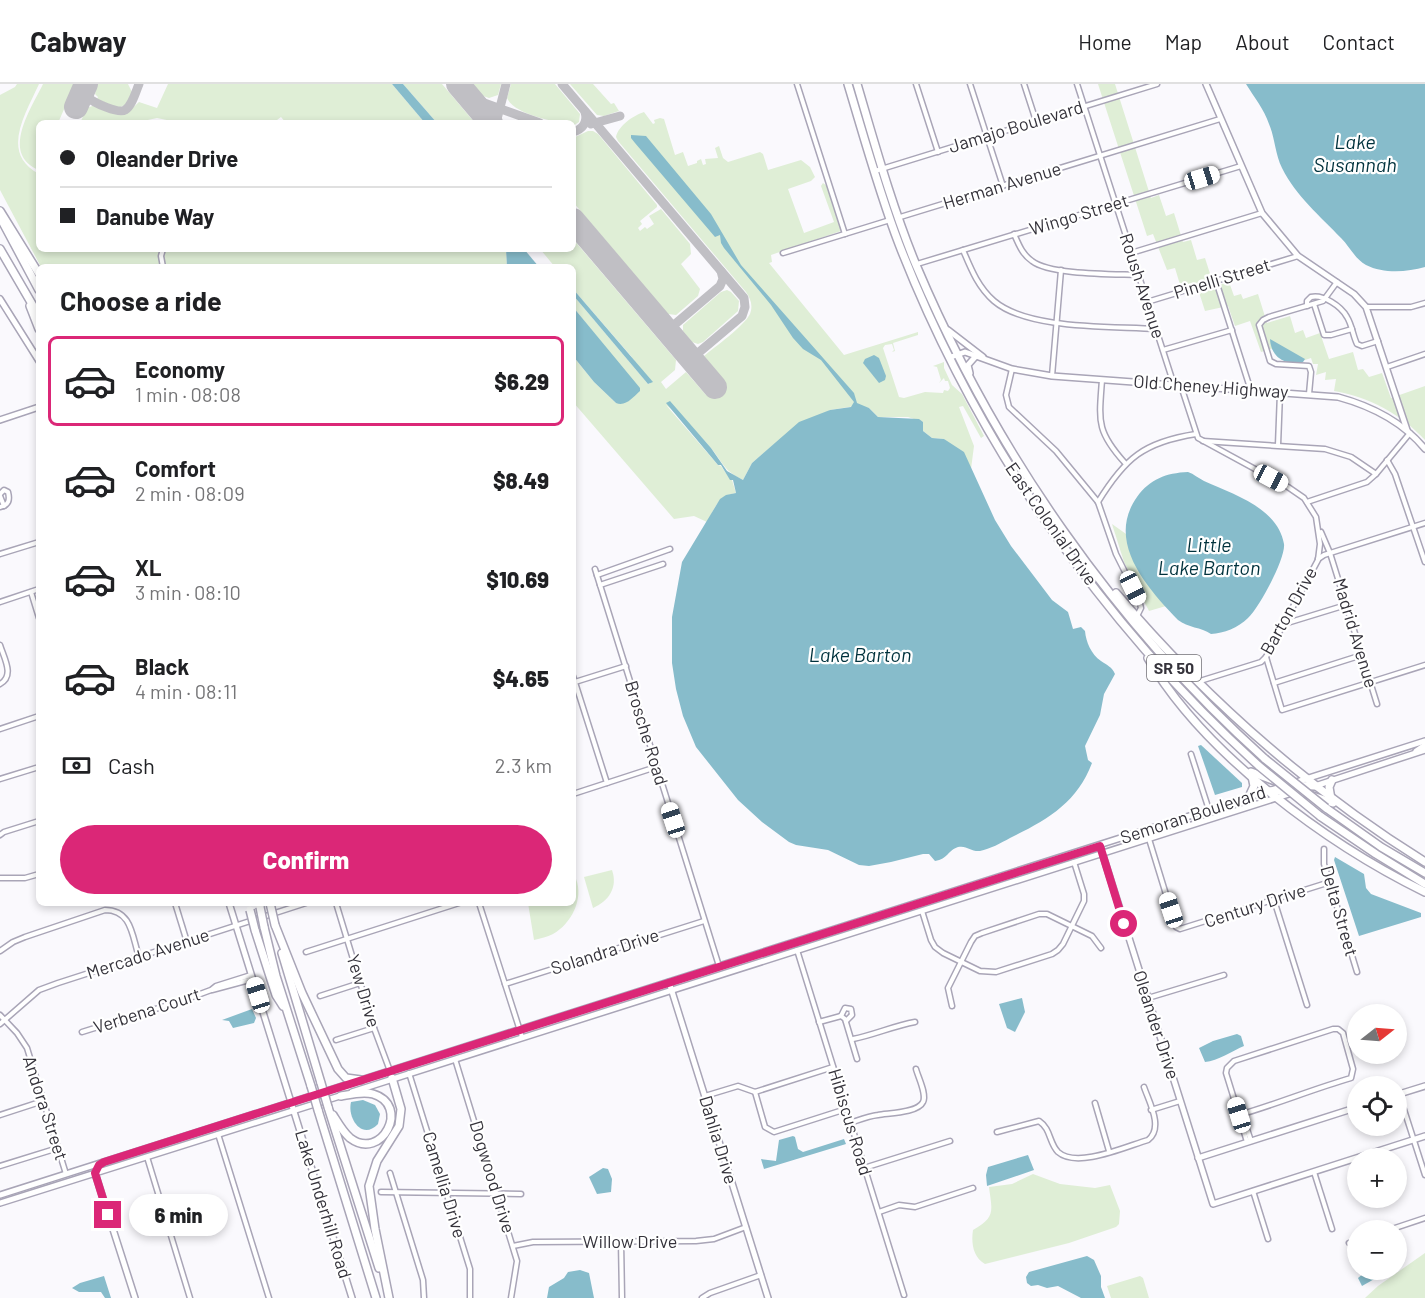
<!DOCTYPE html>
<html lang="en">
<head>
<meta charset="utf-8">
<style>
  :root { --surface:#fff; --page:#f6f6f6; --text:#202124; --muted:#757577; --line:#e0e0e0; --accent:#db2777 }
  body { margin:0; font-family:Barlow,sans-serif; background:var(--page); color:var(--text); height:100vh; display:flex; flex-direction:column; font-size:22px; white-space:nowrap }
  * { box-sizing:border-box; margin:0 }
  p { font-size:20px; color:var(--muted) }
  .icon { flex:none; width:33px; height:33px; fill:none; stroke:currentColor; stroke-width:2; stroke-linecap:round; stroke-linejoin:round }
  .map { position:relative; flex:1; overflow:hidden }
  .drawer { position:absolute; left:36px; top:180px; width:540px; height:642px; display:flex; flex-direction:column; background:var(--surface); border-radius:9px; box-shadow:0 3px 9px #0003 }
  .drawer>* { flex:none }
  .top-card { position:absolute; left:36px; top:36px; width:540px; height:132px; border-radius:9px; box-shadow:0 3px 9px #0003; display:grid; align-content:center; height:132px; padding:0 24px; background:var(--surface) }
  .needle { width:39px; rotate:73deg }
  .buttons { position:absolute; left:1347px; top:920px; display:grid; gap:12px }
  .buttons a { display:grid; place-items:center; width:60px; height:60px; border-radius:50%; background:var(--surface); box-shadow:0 3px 9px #0003; font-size:30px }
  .end { position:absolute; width:27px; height:27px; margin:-14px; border:8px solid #db2777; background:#fff; box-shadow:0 0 0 3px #fff }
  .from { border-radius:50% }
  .bubble { position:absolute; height:42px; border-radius:21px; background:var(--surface); box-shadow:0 3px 9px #0003; font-size:20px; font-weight:800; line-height:42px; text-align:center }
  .car { position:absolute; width:18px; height:36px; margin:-18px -9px; border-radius:8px; box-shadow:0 0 4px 2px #0007; background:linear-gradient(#fff 24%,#345 0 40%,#fff 0 76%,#345 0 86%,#fff 0) }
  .top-card b { display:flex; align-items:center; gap:21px; height:57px; font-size:22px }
  .top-card b+b { border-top:2px solid var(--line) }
  .top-card i { width:15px; height:15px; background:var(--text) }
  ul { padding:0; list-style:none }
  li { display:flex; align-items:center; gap:18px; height:90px; margin:0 12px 9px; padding:0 12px; border:3px solid transparent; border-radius:9px }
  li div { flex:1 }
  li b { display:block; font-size:22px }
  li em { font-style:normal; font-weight:800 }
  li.on { border-color:var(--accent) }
  li>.icon { width:54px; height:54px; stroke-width:1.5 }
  h2 { padding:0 24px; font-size:27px; line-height:72px }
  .pay { display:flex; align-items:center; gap:15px; height:66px; padding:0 24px; font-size:22px }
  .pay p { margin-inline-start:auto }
  .primary-button { display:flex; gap:12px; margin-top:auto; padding:12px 24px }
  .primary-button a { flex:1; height:69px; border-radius:36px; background:var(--accent); color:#fff; font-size:24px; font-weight:800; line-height:69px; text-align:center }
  header { display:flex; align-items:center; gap:36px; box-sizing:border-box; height:84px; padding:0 30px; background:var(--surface); border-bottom:2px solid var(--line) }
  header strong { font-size:28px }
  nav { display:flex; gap:33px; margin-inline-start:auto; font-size:21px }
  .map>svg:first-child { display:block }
</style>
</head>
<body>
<header>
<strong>Cabway</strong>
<nav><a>Home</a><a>Map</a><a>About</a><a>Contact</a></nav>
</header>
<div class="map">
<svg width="1425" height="1214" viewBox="0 0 1425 1214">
  <rect width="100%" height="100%" fill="#faf9fd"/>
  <g fill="#dfeed6">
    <path d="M17 0H39C25 31 0 69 39 90V165H161L159 170 160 183H41L0 106V11L15 3Z"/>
    <path d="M43 0H75L58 39H39V86C0 70 31 25 43 0Z"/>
    <path d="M97 0H128L132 8 127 20 118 24 97 15 98 13 95 10Z"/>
    <path d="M168 0H392L425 39H286L281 33 273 39H181L157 34 134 39H80L87 24 95 21C116 30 122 35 139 18L157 24Z"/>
    <path d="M403 0H442L475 39H437Z"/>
    <path d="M473 0H501L498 11 489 14 483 12Z"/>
    <path d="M511 0H555L580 30 579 38 573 42V39C555 39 514 30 507 14Z"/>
    <path d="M570 0H593L611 20 614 19 619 27 604 32 597 31Z"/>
    <path d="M1098 0H1115L1151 114 1159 111 1166 132 1174 129 1183 158 1191 156 1197 176 1205 174 1214 202 1229 198 1234 212 1241 210 1243 215 1258 210 1267 239 1290 232 1295 249 1303 246 1306 254 1320 249 1329 275 1353 268 1358 286 1363 285 1369 293 1382 289 1391 314 1425 302V356C1401 330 1369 313 1334 307L1336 295 1325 296 1326 288 1316 291 1318 280H1313L1311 274 1290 281 1281 262 1261 268 1250 237 1235 242 1228 222 1205 227 1196 199 1181 204 1175 184 1167 186 1153 150 1147 152Z"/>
    <path d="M644 28 653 40 655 39 654 36 660 34 664 35 675 71 683 68 688 82 697 79V77L701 75 703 81 706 80 705 75 718 74 715 64 719 62 723 74 728 78 760 68 763 70 768 86 801 76 810 83 815 93 811 97 788 105 804 149 834 138 821 102 823 99 827 102 841 147 771 171 772 178 769 179 844 271 918 248V251L893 259 895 267 892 268 894 266 892 260 885 261 883 264 899 313 904 314 925 308 943 309 944 306 948 307 950 304 948 297H945L944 294 939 299 941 296 937 283 933 282 944 278V284L952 301 962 310 984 352 981 354 963 322 959 323 974 362 971 385 944 355 932 354 923 347V338L908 333H878L869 324 856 322 830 326 773 361 752 379 743 396C724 387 723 379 711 364 697 348 683 334 666 321L718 381 721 382 730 395 732 396 736 409C718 412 716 422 707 438L694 432 674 435 573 318V272L594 298 616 319 640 306 573 223V211L648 300H650L631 272 573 205V183H555L540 165H573V155L676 276 675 286 661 298 666 305 686 288 706 311 724 296 704 272C715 263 744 242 750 230 753 222 751 215 746 208L618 57 616 53C618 42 634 31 644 28Z"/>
    <path d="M588 47H593L598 50 657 121V123L640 137 642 140 638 144 640 147 645 143 647 145 654 140 649 132 661 125 690 160 691 170 681 180 700 205 698 212 676 231 668 230 573 118V54Z"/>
    <path d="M165 165H506L507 183H164L163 172Z"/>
    <path d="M727 206 731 208 739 217 738 227 703 258 698 260 692 258 683 247V241L721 208Z"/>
    <path d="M1112 440 1167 479 1183 517 1149 527 1124 478Z"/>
    <path d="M612 786C618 803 609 817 593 824L584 793Z"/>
    <path d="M576 795C584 815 571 840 553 850 547 853 541 854 534 856L528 819H573V796Z"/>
    <path d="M1033 1090 1060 1100 1095 1104 1110 1101 1120 1127 1119 1140 1116 1143 1069 1159 985 1180C973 1173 971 1159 973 1146 996 1133 992 1127 989 1103L1012 1100Z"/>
    <path d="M1425 1169V1214H1365L1378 1202Z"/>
    <path d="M1140 1192 1143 1194 1149 1214H1111L1107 1202Z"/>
  </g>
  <g fill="#87bccb">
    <path d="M392 0H403L437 39H425Z"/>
    <path d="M1246 0H1425V183C1407 188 1384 190 1366 181 1355 175 1350 163 1341 154 1320 132 1296 112 1282 84 1275 70 1275 54 1269 40 1264 25 1254 13 1246 0Z"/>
    <path d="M631 51 646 52 711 130 741 181 854 309 857 319 869 324 878 333 919 335 923 338V347L932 354 944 355 964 368 995 436 1011 462 1052 516 1068 528 1073 545 1081 543 1085 547C1086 558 1091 570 1101 577 1107 581 1112 583 1115 590L1104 610 1100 631 1085 662 1088 676 1092 679C1077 719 1047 736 1010 754 1001 759 990 765 980 767 971 768 967 761 958 763 948 766 948 775 935 777L929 770H923L891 778 869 782 859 781 828 766 796 761 789 758 762 738 738 716 696 663 683 632 676 605 672 579V533L682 478 720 415 726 411 736 409 733 396H730L721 381H718L666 319 670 317 711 364 727 387 743 396 752 379 799 338 830 326 851 323 854 318 821 276 803 265 793 254 771 221 724 164 721 159 720 151 715 153 635 59 631 54Z"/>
    <path d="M506 165H524L539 183H507Z"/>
    <path d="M573 205 653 298 648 300 573 211Z"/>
    <path d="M573 223 640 304V307C633 313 626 323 616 319L594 298 573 272Z"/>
    <path d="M1270 255 1305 275 1303 278C1286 282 1271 274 1270 255Z"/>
    <path d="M874 271 879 274 886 292 885 296 879 299 863 279 865 275Z"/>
    <path d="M1188 388C1194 390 1198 394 1204 397 1233 410 1278 424 1284 460 1286 474 1259 524 1248 534 1238 544 1224 549 1211 550 1201 543 1188 544 1178 536 1148 505 1105 458 1137 413 1150 395 1166 389 1188 388Z"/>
    <path d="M1201 661 1242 699V703L1215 711 1198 662Z"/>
    <path d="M1335 773 1364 790 1366 804 1371 810 1421 829V833L1359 852 1334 776Z"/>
    <path d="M1022 914 1025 928 1015 948 1007 944 999 920Z"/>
    <path d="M252 925 256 934 254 939 233 944 229 937 222 936Z"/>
    <path d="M1237 950 1241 952 1244 962C1232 967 1218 977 1205 978L1199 964 1213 957Z"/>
    <path d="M363 1016 375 1021 380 1030 378 1040C362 1057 347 1034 351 1018Z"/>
    <path d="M793 1052 795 1053 798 1065 803 1068 844 1055 846 1060 764 1085 761 1075 776 1077 779 1056Z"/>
    <path d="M1028 1071 1034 1086 987 1102 986 1091 988 1083Z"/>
    <path d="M603 1084 608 1085 612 1095 611 1108 597 1110 589 1093Z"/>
    <path d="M1087 1172 1094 1176 1101 1192V1203L1105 1214H1081L1058 1202 1047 1204 1038 1201 1031 1202 1027 1199 1026 1193 1029 1188Z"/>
    <path d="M1369 1185H1392L1362 1202 1358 1194Z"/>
    <path d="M580 1186 589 1189 594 1214H547L549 1203 564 1194 568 1188Z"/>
    <path d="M104 1192 111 1214H105L101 1208H79L72 1204 80 1199Z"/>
  </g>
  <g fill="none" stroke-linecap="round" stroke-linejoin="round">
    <g stroke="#c0bfc4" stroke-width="9">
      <path d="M87 0C86 5 85 10 89 14 94 19 119 30 125 26 132 22 136 7 139 0"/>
      <path d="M562 0 744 214 745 223 742 232 691 275"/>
      <path d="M464 8 476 16 540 39"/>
      <path d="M496 39 506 0"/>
      <path d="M591 40 620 32"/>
      <path d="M573 48C583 45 588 38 585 28"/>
      <path d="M667 247 720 202 723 195 721 187"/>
    </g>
    <g stroke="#c0bfc4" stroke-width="24">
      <path d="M458 0 491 39"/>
      <path d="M76 23 86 0"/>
      <path d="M573 136 715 303"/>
    </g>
    <g stroke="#a9a5b7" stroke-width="7">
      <g id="street">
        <path d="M797 0 845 150"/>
        <path d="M916 0 938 68"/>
        <path d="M970 0 1003 102"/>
        <path d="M1024 0 1036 37"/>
        <path d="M1077 0 1174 301"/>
        <path d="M875 87 1157 0"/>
        <path d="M897 134 1220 35"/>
        <path d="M1014 150C1019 161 1022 170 1032 177 1050 191 1113 190 1138 191"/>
        <path d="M963 166C971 185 978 203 994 217 1028 246 1112 242 1156 245"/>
        <path d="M783 169 890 136"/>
        <path d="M1131 169 1262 129"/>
        <path d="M917 180 1241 82"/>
        <path d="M163 183 161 172 163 165"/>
        <path d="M1216 197 1251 307"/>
        <path d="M1147 218 1298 172"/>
        <path d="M1314 220 1324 251H1331L1352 245"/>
        <path d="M1307 222V217L1311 213C1323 210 1341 222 1347 233 1352 241 1353 252 1357 260L1362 262 1378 257"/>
        <path d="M1366 223H1411L1425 219"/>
        <path d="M1163 266 1232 246"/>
        <path d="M1387 283 1425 270"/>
        <path d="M1012 285 1006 311 1009 323 1056 367 1098 418 1116 470 1139 516 1141 524 1137 532"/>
        <path d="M1052 292 1061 186"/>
        <path d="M1102 296C1099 337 1096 347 1125 379"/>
        <path d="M1181 302 1198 354 1288 403 1304 414 1316 433 1320 460 1318 476 1266 573 1261 578 1200 597"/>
        <path d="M1309 310 1311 288 1309 282 1276 280 1270 277 1259 241 1263 236 1269 233 1323 217 1337 198"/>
        <path d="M1203 357 1325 365 1351 373 1376 390"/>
        <path d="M1278 361 1280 309"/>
        <path d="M1387 376 1395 390 1425 478"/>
        <path d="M0 410 4 406 8 408C10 416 9 421 0 423"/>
        <path d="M0 412 4 422"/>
        <path d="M1098 418C1125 374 1144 358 1196 350"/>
        <path d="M1307 418 1367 398 1376 390 1410 349"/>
        <path d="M1321 448 1330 469 1377 620"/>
        <path d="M0 470 39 458"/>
        <path d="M1318 475 1324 471 1425 439"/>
        <path d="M595 485 719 882"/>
        <path d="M597 491 670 465"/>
        <path d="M600 501 663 480"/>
        <path d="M31 508 39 534"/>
        <path d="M0 518 39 505"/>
        <path d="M1284 540 1346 521"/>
        <path d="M0 561C4 574 15 592 0 600"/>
        <path d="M1266 573 1282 626 1425 581"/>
        <path d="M573 592 607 699"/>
        <path d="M575 598 626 582"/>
        <path d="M1274 599 1362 571"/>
        <path d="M0 645 39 632"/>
        <path d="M1191 670 1209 726"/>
        <path d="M0 695 39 683"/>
        <path d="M573 710 656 683"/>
        <path d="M0 751 4 748 39 737"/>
        <path d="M1149 755 1176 843 1180 845 1330 798"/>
        <path d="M1324 765V780L1357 888"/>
        <path d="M0 794H25L39 790"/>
        <path d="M1274 816 1307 921"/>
        <path d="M175 819 187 858"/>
        <path d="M336 819 374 944 390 987"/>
        <path d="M479 819 522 953"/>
        <path d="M922 827 931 856 935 863 943 869 980 887 996 888 1052 870 1058 866 1063 860 1084 817V810L1074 778"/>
        <path d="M797 866 904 1211"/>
        <path d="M0 867 13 858 25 853 105 826C132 826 132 852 139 873"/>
        <path d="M306 868 459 819"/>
        <path d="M505 900 704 837"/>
        <path d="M212 906 253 895"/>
        <path d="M320 912 360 899"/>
        <path d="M1148 914 1224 891"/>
        <path d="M952 922 948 904 971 858 975 852 982 849 1039 830H1047L1092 852 1101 864"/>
        <path d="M0 931 17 949 27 964 66 1090"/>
        <path d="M841 932 845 924 851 925 852 931 846 937"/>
        <path d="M819 938 841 932 845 935 857 975"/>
        <path d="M0 940 39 906 58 899 306 819"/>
        <path d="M1333 945H1338L1343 949 1353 985 1351 994C1313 1005 1277 1020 1239 1031L1226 989 1227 984 1234 977Z"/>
        <path d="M82 948 184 916 211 906 216 902 251 891"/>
        <path d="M853 955C874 951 893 942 915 938"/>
        <path d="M336 956 374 944"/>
        <path d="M455 975 517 1177 511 1214"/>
        <path d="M409 989 470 1185V1214"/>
        <path d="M755 1008 765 1043 774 1048 846 1025"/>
        <path d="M1399 1010 1425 1091"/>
        <path d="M705 1012 738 1002 755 1008 833 983"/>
        <path d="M1095 1019 1109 1067"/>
        <path d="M1151 1026 1180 1017"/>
        <path d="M0 1031 43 1017"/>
        <path d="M1239 1031 1245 1039 1251 1057"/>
        <path d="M1240 1035 1247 1058"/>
        <path d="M850 1039C859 1036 868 1032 878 1031 888 1029 918 1029 923 1018 927 1010 918 993 916 985"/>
        <path d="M997 1048 1039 1037C1051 1045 1049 1059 1058 1068 1077 1085 1127 1062 1148 1056 1164 1044 1149 1018 1144 1003"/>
        <path d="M218 1050 269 1214"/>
        <path d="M147 1073 190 1214"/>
        <path d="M0 1082 58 1064"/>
        <path d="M864 1084 950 1057"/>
        <path d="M1314 1088 1332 1145"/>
        <path d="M390 1089 423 1196 424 1214"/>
        <path d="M1253 1107 1268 1155"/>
        <path d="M381 1108 521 1110"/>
        <path d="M879 1128 899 1121 915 1123 973 1104"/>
        <path d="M1389 1146 1425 1134"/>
        <path d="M621 1157 622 1214"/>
        <path d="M1349 1159 1358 1156"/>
        <path d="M513 1162 533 1158 696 1157 714 1155 746 1143"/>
        <path d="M702 1214 710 1209 761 1191"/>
      </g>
    </g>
    <g stroke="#a9a5b7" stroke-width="8">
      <g id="secondary">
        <path d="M1206 0 1262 129 1298 172 1354 210 1366 223 1407 346"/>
        <path d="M0 215 39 277"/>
        <path d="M948 246 983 273"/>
        <path d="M951 273 965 268 1012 285 1052 292 1338 313C1371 322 1403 338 1425 365"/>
        <path d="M970 289 968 281 976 272"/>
        <path d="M0 336 39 323"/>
        <path d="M1100 762 1213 1120 1425 1052"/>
        <path d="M669 898 768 1214"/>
        <path d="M1396 1011 1425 1002"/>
        <path d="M1198 1074 1358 1023"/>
        <path d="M95 1089 135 1214"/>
      </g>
    </g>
    <g stroke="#a9a5b7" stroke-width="8">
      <g id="primary">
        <path d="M1416 667 1425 661"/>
        <path d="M1315 702 1425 666"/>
        <path d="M229 819 352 1214"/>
        <path d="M352 1008 1295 708"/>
        <path d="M0 1111 1425 657"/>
        <path d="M0 1119 343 1011"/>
      </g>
    </g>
    <g stroke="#a9a5b7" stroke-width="10">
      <g id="highway">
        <path d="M848 0C864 53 879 108 899 160 976 358 1102 540 1259 682"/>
        <path d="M857 0C875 61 892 123 916 181 995 368 1115 540 1265 675"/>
        <path d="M0 127 39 190"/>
        <path d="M0 133 39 206"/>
        <path d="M0 165 39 232"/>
        <path d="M30 222 39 245"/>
        <path d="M1116 509C1205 614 1308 705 1425 778"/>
        <path d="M1148 574C1204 670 1327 760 1425 808"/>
        <path d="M1251 688 1286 701 1315 702"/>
        <path d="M1269 707H1298L1333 719"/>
        <path d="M1249 713 1254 702 1252 692"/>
        <path d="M1331 715 1329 703 1332 696"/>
        <path d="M1326 724 1381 763 1425 789"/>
        <path d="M1320 732 1376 770 1425 800"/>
        <path d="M275 841 302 909 338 985 346 994 361 996"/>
        <path d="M264 843 276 892 311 1002"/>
        <path d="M255 846 276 911 283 922"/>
        <path d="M282 869 321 999"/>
        <path d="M328 1023 379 1184"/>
        <path d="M318 1026 376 1214"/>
        <path d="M333 1031C338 1039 343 1048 350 1054 382 1078 411 1021 373 1010 363 1007 352 1010 341 1012"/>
        <path d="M389 1214 375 1145 369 1102 377 1077 399 1042 401 1025 392 994"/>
      </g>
    </g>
    <use href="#street" stroke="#fff" stroke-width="4"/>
    <use href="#secondary" stroke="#fff" stroke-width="5"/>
    <use href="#primary" stroke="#fff" stroke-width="5"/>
    <use href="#highway" stroke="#fff" stroke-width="7"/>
    <g stroke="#a9a5b7" stroke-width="10" stroke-linecap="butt">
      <g id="highway-bridge">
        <path d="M1265 675 1326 724"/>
        <path d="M1259 682 1320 732"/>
        <path d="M270 819 275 841"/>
        <path d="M260 823 264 843"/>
        <path d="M250 826 255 846"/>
        <path d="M321 999 328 1023"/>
        <path d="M311 1002 318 1026"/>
      </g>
    </g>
    <use href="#highway-bridge" stroke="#fff" stroke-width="7"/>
  </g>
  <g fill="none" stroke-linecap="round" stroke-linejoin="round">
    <path stroke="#db2777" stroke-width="8" d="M108 1131 95 1089 99 1081 104 1078 1100 762 1124 840"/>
  </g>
  <g text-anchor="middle" stroke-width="4.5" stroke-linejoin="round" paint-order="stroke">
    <rect fill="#fff" stroke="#727076" stroke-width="1.5" x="1147" y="571" width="54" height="26" rx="4.5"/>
    <g font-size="16" font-weight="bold" fill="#35333b">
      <text x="1174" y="590">SR 50</text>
    </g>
    <g font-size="18" fill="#35333b" stroke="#fff">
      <text transform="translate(1016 43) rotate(-17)" y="6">Jamajo Boulevard</text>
      <text transform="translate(1002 102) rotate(-17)" y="6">Herman Avenue</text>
      <text transform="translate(1079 131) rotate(-17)" y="6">Wingo Street</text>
      <text transform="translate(1222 195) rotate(-17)" y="6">Pinelli Street</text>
      <text transform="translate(1142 202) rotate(72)" y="6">Roush Avenue</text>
      <text transform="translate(1211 303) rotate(4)" y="6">Old Cheney Highway</text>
      <text transform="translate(1051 440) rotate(55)" y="6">East Colonial Drive</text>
      <text transform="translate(1289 527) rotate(-61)" y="6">Barton Drive</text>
      <text transform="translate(1355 549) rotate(73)" y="6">Madrid Avenue</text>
      <text transform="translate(646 649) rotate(73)" y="6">Brosche Road</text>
      <text transform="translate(1193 731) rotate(-18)" y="6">Semoran Boulevard</text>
      <text transform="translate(1255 822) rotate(-18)" y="6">Century Drive</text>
      <text transform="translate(1339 827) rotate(74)" y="6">Delta Street</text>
      <text transform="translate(605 868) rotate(-18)" y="6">Solandra Drive</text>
      <text transform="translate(148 870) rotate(-18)" y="6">Mercado Avenue</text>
      <text transform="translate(363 907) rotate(73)" y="6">Yew Drive</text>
      <text transform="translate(147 927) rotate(-18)" y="6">Verbena Court</text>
      <text transform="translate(1156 941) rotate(72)" y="6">Oleander Drive</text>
      <text transform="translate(45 1024) rotate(72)" y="6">Andora Street</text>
      <text transform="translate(850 1038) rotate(73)" y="6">Hibiscus Road</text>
      <text transform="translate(718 1056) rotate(73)" y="6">Dahlia Drive</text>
      <text transform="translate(492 1093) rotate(73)" y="6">Dogwood Drive</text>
      <text transform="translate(444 1101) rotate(73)" y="6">Camellia Drive</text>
      <text transform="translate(323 1120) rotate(73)" y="6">Lake Underhill Road</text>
      <text x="630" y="1164">Willow Drive</text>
    </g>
    <g font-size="20" font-style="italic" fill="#00323d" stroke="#fff">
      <text x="1355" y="65">Lake<tspan x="1355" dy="23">Susannah</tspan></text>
      <text x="1209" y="468">Little<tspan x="1209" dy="23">Lake Barton</tspan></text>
      <text x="860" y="578">Lake Barton</text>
    </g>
  </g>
</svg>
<div class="buttons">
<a><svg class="needle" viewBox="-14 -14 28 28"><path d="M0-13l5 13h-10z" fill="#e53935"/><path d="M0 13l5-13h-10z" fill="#757577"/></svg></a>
<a><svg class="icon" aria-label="locate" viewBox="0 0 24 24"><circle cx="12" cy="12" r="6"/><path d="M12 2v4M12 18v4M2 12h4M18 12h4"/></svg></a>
<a>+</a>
<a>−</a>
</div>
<i class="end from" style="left:1124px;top:840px"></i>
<i class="end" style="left:108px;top:1131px"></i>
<div class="bubble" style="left:129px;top:1110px;width:99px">6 min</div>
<i class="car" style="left:1202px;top:94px;rotate:73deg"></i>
<i class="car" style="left:1271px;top:394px;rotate:118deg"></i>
<i class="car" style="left:1133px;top:504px;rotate:154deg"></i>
<i class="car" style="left:673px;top:736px;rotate:342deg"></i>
<i class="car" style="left:1171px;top:826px;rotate:342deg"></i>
<i class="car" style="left:258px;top:911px;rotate:343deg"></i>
<i class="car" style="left:1239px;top:1031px;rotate:343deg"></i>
<div class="top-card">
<b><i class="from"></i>Oleander Drive</b>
<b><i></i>Danube Way</b>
</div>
<section class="drawer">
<h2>Choose a ride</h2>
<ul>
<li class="on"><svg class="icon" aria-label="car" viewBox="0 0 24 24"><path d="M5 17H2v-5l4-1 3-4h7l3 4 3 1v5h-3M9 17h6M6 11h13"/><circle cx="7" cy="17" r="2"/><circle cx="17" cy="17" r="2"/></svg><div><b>Economy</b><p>1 min · 08:08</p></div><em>$6.29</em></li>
<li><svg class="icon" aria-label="car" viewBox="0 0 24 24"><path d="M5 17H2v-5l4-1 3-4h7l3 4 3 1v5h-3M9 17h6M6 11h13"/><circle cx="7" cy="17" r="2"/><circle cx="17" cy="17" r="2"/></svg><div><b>Comfort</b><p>2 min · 08:09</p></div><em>$8.49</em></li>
<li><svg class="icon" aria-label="car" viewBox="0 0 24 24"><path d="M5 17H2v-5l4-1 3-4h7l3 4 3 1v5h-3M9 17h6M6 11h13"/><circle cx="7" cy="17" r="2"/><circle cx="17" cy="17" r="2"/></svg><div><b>XL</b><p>3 min · 08:10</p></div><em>$10.69</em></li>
<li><svg class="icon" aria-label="car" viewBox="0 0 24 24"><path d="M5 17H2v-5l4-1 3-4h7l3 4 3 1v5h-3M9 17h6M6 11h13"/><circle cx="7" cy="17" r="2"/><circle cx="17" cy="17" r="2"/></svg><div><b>Black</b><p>4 min · 08:11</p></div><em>$4.65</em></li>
</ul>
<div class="pay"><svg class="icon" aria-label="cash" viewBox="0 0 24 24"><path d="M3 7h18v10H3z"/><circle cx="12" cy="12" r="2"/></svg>Cash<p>2.3 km</p></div>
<div class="primary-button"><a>Confirm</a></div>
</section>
</div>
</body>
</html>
